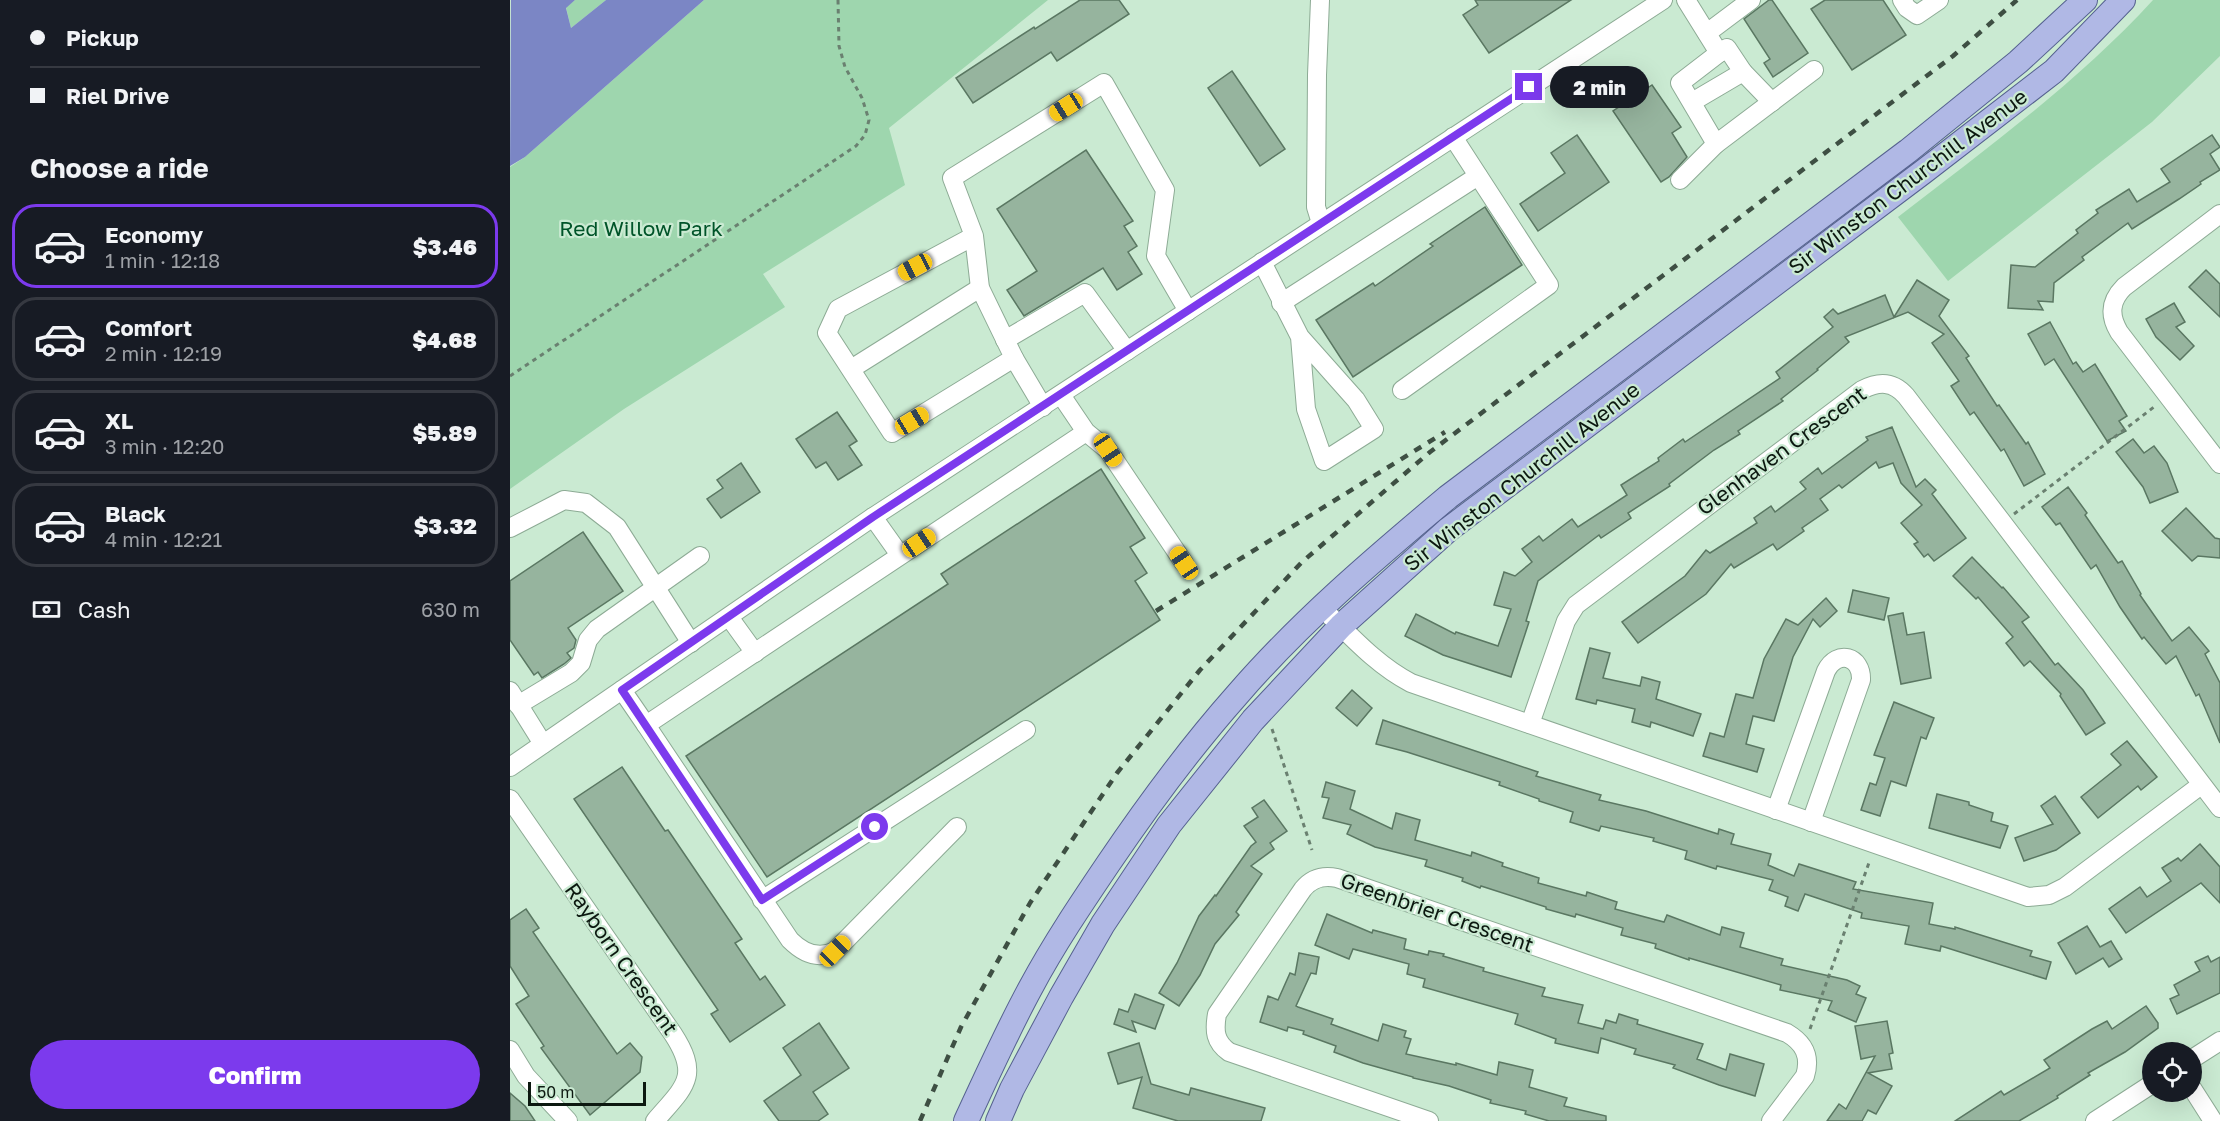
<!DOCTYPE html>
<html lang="en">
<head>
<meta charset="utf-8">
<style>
  :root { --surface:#171b24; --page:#242831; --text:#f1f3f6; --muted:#9ea1a6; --line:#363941; --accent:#7c3aed }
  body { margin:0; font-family:"Golos Text",sans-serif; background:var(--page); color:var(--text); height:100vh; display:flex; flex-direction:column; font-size:22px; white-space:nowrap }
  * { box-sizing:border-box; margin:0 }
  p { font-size:20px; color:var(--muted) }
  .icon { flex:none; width:33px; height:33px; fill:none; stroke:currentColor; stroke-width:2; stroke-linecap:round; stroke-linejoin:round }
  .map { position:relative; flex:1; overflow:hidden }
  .sheet { display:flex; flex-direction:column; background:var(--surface); width:510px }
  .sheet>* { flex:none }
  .guide { display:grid; align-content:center; height:132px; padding:0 30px; background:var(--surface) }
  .buttons { position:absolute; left:1632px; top:1042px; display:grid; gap:12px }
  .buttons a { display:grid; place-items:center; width:60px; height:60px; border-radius:50%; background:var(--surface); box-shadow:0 6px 24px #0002; font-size:30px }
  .scale { position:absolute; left:18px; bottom:15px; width:118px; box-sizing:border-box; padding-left:6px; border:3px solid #0c1810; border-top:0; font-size:16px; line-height:21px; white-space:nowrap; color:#0c1810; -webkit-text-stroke:4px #caead2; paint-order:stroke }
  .end { position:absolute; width:27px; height:27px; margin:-14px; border:8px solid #7c3aed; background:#fff; box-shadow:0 0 0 3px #fff }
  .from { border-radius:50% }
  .bubble { position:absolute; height:42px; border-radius:21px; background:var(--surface); box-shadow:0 6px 24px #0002; font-size:20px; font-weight:800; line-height:42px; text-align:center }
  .car { position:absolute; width:18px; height:36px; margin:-18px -9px; border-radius:8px; box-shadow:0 0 4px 2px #0007; background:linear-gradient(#f5c518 24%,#345 0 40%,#f5c518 0 76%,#345 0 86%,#f5c518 0) }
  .guide b { display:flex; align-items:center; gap:21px; height:57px; font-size:22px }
  .guide b+b { border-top:2px solid var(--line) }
  .guide i { width:15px; height:15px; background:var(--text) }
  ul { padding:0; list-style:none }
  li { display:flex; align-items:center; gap:18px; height:84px; margin:0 12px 9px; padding:0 18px; border:3px solid var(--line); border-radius:24px }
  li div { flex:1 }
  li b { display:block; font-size:22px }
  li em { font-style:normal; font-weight:800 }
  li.active { border-color:var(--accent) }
  li>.icon { width:54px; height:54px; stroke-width:1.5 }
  h2 { padding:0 30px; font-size:27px; line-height:72px }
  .pay { display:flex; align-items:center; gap:15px; height:66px; padding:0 30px; font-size:22px }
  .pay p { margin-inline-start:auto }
  .primary-button { display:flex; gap:12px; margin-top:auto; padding:12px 30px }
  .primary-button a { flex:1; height:69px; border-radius:36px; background:var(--accent); color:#fff; font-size:24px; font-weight:800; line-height:69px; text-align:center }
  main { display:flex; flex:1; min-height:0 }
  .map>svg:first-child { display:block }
</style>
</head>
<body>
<main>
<section class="sheet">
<div class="guide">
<b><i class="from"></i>Pickup</b>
<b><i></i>Riel Drive</b>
</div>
<h2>Choose a ride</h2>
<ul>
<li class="active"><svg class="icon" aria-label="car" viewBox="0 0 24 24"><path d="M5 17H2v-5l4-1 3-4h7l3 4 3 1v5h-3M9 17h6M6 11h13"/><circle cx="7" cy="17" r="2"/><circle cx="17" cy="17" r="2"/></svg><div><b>Economy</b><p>1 min · 12:18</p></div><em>$3.46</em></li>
<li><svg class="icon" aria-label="car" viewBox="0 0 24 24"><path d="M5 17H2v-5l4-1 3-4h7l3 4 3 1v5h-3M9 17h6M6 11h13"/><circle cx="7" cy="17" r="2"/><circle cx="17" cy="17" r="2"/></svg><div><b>Comfort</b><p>2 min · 12:19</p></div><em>$4.68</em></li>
<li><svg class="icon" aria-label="car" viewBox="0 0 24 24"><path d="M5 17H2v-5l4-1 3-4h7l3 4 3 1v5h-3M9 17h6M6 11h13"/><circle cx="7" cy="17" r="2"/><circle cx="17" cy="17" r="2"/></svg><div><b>XL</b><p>3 min · 12:20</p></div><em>$5.89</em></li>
<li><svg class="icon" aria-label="car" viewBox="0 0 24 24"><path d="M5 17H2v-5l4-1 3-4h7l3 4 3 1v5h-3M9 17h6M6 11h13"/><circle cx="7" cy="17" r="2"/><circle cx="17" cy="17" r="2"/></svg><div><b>Black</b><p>4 min · 12:21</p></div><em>$3.32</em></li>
</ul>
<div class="pay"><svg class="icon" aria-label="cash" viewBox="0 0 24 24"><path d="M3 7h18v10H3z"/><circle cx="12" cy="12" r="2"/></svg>Cash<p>630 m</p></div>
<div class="primary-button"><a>Confirm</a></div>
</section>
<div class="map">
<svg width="1710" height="1121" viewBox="0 0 1710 1121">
  <rect width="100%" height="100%" fill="#caead2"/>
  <g fill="#9ed6ae">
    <path d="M65 0H96L61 28 56 7Z"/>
    <path d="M194 0H538L379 128 395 185 253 274 275 307 114 409 0 489V167L15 157Z"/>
    <path d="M1643 0H1710V56L1642 122 1438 281 1388 217C1476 149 1567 83 1643 0Z"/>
  </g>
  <path fill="#7b86c5" d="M1 0H65L56 8 61 28 96 0H194L15 157 0 166Z"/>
  <g fill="#96b49e" stroke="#5a7762" stroke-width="1.5">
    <path d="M570 0H609L619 14 547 61 541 52 463 103 446 78 524 27 525 29Z"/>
    <path d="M965 0H1061L979 53 953 15 968 5Z"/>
    <path d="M1259 0H1262L1298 53 1263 77 1254 63 1260 59 1234 19Z"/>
    <path d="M1315 0H1373L1396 35 1342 70 1301 9Z"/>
    <path d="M722 71 775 149 750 166 698 88Z"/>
    <path d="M1142 85 1171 127 1162 133 1177 157 1159 177 1151 182 1103 111Z"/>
    <path d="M1067 135 1099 182 1028 231 1010 204 1055 173 1041 153Z"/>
    <path d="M1702 135 1710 147 1700 154 1710 170 1690 182 1691 184 1669 199 1622 229 1618 223 1572 257 1574 260 1544 283 1543 302 1528 301 1533 310 1498 308 1501 265 1525 267 1568 233 1566 230 1588 213 1586 210 1619 189 1627 202 1660 182 1651 169Z"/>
    <path d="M576 150 623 221 614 226 627 246 618 252 632 274 607 290 593 268 514 316 497 290 527 271 487 209Z"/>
    <path d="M975 207 1012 265 843 377 806 320 863 283 865 286 923 246 920 244Z"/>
    <path d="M1696 270 1710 284V317L1679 287Z"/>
    <path d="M1407 280 1439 300 1429 316 1459 356 1456 358 1487 406 1489 405 1516 444 1518 442 1535 474 1514 486 1494 449 1491 451 1464 412 1460 415 1441 386 1449 381 1422 343 1434 334 1398 312 1335 337 1339 342 1307 369 1308 370 1271 399 1273 401 1228 431 1230 434 1204 450 1159 484 1160 486 1118 513 1121 518 1091 538 1089 535 1028 581 1016 621 1019 622 1001 677 933 655 895 636 906 614 945 634 946 632 988 646 1001 609 984 605 994 572 1005 576 1022 562 1012 549 1029 536 1033 541 1062 519 1068 527 1117 495 1111 485 1149 461 1148 458 1173 439 1175 442 1270 378 1266 372 1323 327 1314 317 1323 309 1328 314 1375 295 1384 317Z"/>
    <path d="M1664 303 1675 322 1666 327 1684 346 1670 360 1646 337 1636 319Z"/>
    <path d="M1540 322 1563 364 1566 362 1573 372 1585 364 1617 416 1609 421 1616 431 1597 441 1544 359 1535 365 1518 334Z"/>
    <path d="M327 412 347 441 339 446 352 465 328 480 316 462 306 468 286 439Z"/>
    <path d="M1382 427 1406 487 1415 479 1426 490 1422 494 1456 538 1424 561 1418 554 1414 557 1404 544 1408 542 1391 523 1412 505 1391 483 1383 463 1369 468 1366 462 1332 488 1329 485 1310 499 1318 510 1292 528 1294 531 1267 550 1263 544 1224 568 1221 564 1196 594 1128 643 1112 622 1175 576 1196 550 1200 553 1247 523 1244 518 1261 506 1265 512 1296 489 1290 482 1308 468 1312 474 1358 440 1356 437Z"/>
    <path d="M1623 439 1634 453 1644 446 1657 463 1668 492 1640 503 1633 487 1606 452Z"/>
    <path d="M231 463 250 492 211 518 197 499 213 488 207 480Z"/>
    <path d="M591 469 635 538 620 547 637 573 625 581 650 620 257 877 176 756 438 584 431 574Z"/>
    <path d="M1558 487 1577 513 1575 515 1608 563 1612 561 1631 594 1630 595 1662 641 1679 627 1699 651 1695 654 1710 683V743L1689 694 1686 696 1666 656 1656 664 1634 637 1632 639 1610 607 1586 565 1581 569 1550 523 1546 525 1532 507Z"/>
    <path d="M1676 508 1705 538 1710 539V558L1688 556 1682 561 1652 531Z"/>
    <path d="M73 532 113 591 58 628 66 640 64 648 57 653 61 658 54 664 32 678 28 672 24 675 0 640V581Z"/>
    <path d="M1462 557 1492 588 1493 587 1519 617 1512 622 1545 665 1548 663 1573 690 1595 723 1576 735 1550 696 1551 694 1520 661 1514 666 1496 643 1503 637 1468 597 1466 599 1443 576Z"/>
    <path d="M1343 590 1379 598 1374 620 1338 612Z"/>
    <path d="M1316 598 1327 611 1310 627 1303 619 1283 657 1264 721 1243 716 1236 744 1254 749 1247 772 1193 756 1200 733 1214 737 1226 694 1243 698 1254 659 1276 619 1288 625Z"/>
    <path d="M1393 613 1397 635 1414 632 1421 678 1391 684 1378 616Z"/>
    <path d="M1080 648 1100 653 1093 678 1130 686 1132 677 1150 682 1146 699 1191 714 1183 736 1141 722 1140 727 1122 722 1125 709 1087 700 1086 704 1066 699Z"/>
    <path d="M842 690 862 708 847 726 826 708Z"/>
    <path d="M1384 702 1424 718 1416 739 1411 737 1396 786 1381 781 1370 816 1351 810 1360 783 1366 785 1375 758 1364 755Z"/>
    <path d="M873 720 1028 772 1026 776 1091 795 1089 800 1136 811 1208 834 1209 829 1224 834 1221 844 1261 854 1258 865 1284 876 1289 864 1346 882 1343 889 1423 903 1419 924 1445 929V927L1522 951 1520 956 1541 962 1536 979 1431 946 1430 951 1395 944 1399 926 1351 918 1352 913 1295 894 1288 911 1275 906 1278 897 1259 890 1263 880 1207 866 1206 869 1175 859 1177 851 1143 841 1144 838 1091 826 1089 831 1060 822 1063 812 1029 801V799L989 785 990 782 897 752 866 744Z"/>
    <path d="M1617 741 1647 777 1631 790 1628 786 1588 818 1571 797 1611 765 1601 754Z"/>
    <path d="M112 767 155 831 158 830 232 939 225 943 250 980 255 976 275 1005 220 1042 201 1014 208 1010 64 799Z"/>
    <path d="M816 782 845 791 840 809 882 829 886 813 910 820 905 840 961 856 962 852 993 863 992 866 1029 878 1028 883 1076 896 1077 892 1107 902 1105 909 1154 922 1157 915 1210 935 1212 927 1234 933 1230 947 1273 959 1271 965 1337 980 1350 986 1346 994 1356 998 1346 1022 1318 1010 1322 1001 1270 990 1271 985 1179 958V960L1145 948 1146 944 1111 935 1113 928 1066 914 1065 917 1036 909V907L971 886 970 888 952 881 953 878 915 866 917 860 865 847 837 834 841 825 813 818 819 798 812 797Z"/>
    <path d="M1427 794 1459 802V805L1483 813 1481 821 1498 826 1490 848 1419 828Z"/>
    <path d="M1545 796 1570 833 1546 850 1514 861 1505 838 1543 824 1531 806Z"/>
    <path d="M754 800 777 831 760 843 764 849 741 866 752 874 726 912 729 915 705 944 690 975 669 1006 649 993 667 963 689 916 705 895 706 896 741 846 746 842 734 826 748 817 742 808Z"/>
    <path d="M1690 844 1710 867V903L1691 883 1616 933 1599 909 1630 887 1637 897 1661 881 1652 868 1668 858 1671 861Z"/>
    <path d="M16 909 29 928 23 932 107 1054 120 1043 132 1057 130 1072 80 1115 31 1048 34 1046 6 1004 19 996 0 966V920Z"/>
    <path d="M817 914 862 933 863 930 896 939 894 949 918 955 919 951 934 954 933 956 974 968 973 971 1035 988 1032 996 1073 1005 1068 1023 1093 1029 1096 1020 1106 1023 1109 1014 1128 1020 1127 1024 1193 1044 1187 1059 1216 1070 1220 1054 1254 1064 1245 1096 1209 1085 1163 1068 1165 1065 1124 1054 1126 1049 1091 1038 1088 1053 1045 1043 1046 1039 1005 1024 1008 1014 913 987 915 979 897 974 899 964 843 949 839 959 805 945Z"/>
    <path d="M1577 926 1590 947 1601 941 1612 959 1599 967 1593 958 1566 974 1548 943Z"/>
    <path d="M789 953 809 957 806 974 801 973 786 1006 788 1007 823 1019 821 1024 868 1041 873 1024 896 1031 894 1037 901 1039 896 1054 946 1065V1063L987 1075 989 1062 1023 1070 1019 1087 1057 1098 1054 1106 1096 1116V1121H1039L1015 1114 1016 1111 980 1103 981 1100 939 1086 903 1078V1077L853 1063 824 1052 826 1046 793 1034 794 1031 778 1027 777 1031 750 1022 758 996 768 1000 780 973 785 975Z"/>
    <path d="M1698 956 1701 962 1710 957V993L1667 1014 1660 999 1669 995 1664 985 1690 971 1685 962Z"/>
    <path d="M625 994 654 1005 645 1029 622 1021 626 1032 604 1024 609 1009 618 1012Z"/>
    <path d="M1636 1006 1648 1023V1028L1615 1052 1578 1073 1580 1075 1547 1096 1548 1098 1509 1121H1445L1491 1091 1494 1095 1540 1068 1534 1060 1582 1029 1597 1021 1602 1029Z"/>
    <path d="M1377 1021 1383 1053 1379 1054 1382 1069 1358 1073 1382 1086 1366 1114 1358 1110 1352 1121H1317L1329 1104 1336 1109 1365 1056 1351 1059 1345 1026Z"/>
    <path d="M309 1023 339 1068 303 1092 318 1114 308 1121H269L254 1101 291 1075 273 1048Z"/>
    <path d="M629 1043 641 1084 679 1095 681 1088 755 1108 751 1121H668L623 1108 632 1077 608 1084 598 1053Z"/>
    <path d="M0 1093 15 1106 25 1121H0Z"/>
  </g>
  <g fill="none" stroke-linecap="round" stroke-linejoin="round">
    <g stroke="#8dab95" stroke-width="20">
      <g id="minor">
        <path d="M810 0 807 75 806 207 811 223"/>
        <path d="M1176 0 1209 53 1170 83 1206 144 1304 70"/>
        <path d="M1392 0 1397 8 1407 15 1429 0"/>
        <path d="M1197 33 1241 0"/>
        <path d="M1233 72 1262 102"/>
        <path d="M1182 102 1233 72 1217 48 1209 53"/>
        <path d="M1170 180 1206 144"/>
        <path d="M1710 214 1614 287C1600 301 1599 315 1609 332L1710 464"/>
        <path d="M464 236 470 288 504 358 382 433 317 333 328 309 464 236 442 178 594 83 655 190 646 256 678 311"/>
        <path d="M752 262 790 337 796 409 814 461 864 429 846 400 790 337"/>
        <path d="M771 303 968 176"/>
        <path d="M495 340 575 293 617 351"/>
        <path d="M504 358 533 407"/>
        <path d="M341 369 470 288"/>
        <path d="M892 390 1039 285 943 137"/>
        <path d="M551 395 576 432 598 450 674 563"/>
        <path d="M363 517 390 555"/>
        <path d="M0 528 54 500 76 503 107 527 181 643"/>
        <path d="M811 607C839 634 866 665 901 683L1518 897 1539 895 1555 887 1691 785"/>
        <path d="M219 617 245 653"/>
        <path d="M112 690 136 725"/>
        <path d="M0 691 33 744"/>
        <path d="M8 705 61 673 71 663 78 640 87 629 190 556"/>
        <path d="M1020 724 1056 621 1066 605 1352 390C1369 381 1383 381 1396 396L1710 808"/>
        <path d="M0 767 363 517 1153 0"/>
        <path d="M0 799 163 1034C191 1077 174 1087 145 1121"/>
        <path d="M1266 810 1316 671C1327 649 1352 656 1351 680L1301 822"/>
        <path d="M447 827 325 951C308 960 293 953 280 940L136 725 576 432"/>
        <path d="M252 900 516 730"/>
        <path d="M0 1050 16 1076 58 1121"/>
        <path d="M1682 1059 1710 1041"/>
        <path d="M1682 1088 1703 1121"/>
        <path d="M919 1121 719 1052C705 1042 704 1031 707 1014L793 889C802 878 813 875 827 878L1277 1033C1294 1043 1301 1056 1295 1076L1261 1121"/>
        <path d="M1585 1121 1642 1084"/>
      </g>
    </g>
    <g stroke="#55618f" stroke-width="26">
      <g id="major">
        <path d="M456 1121C477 1076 497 1031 521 987 544 944 571 904 598 864 638 805 680 748 727 695 790 622 864 559 938 497L1398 151 1508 62 1575 0"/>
        <path d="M488 1121 502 1089 551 997 593 924 659 825 743 720 831 626 939 529 1413 172 1544 71 1613 0"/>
      </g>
    </g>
    <g stroke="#6a8070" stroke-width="3" stroke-dasharray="4.5 4.5" stroke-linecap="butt">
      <path d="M0 376 346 146 355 135 359 120 352 98 335 67 329 46 328 0"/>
      <path d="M1504 514 1644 407"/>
      <path d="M762 729 802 850"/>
      <path d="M1300 1029 1360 860"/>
    </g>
    <use href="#minor" stroke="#fff" stroke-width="18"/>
    <use href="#major" stroke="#b0b8e5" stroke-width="24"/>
    <g stroke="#3e4f43" stroke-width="4.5" stroke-dasharray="8 8" stroke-linecap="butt">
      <path d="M646 611 935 432"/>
      <path d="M410 1121 451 1027 520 903 607 773 690 670 792 562 920 452 1443 56 1507 0"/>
    </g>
  </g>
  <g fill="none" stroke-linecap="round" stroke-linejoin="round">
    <path stroke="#7c3aed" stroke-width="8" d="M365 827 252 900 112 690 363 517 1019 87"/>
  </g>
  <g text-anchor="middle" stroke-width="4.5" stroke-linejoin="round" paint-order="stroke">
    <g font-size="21" fill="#0c1810" stroke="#caead2">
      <text transform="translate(1398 182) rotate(-37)" y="7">Sir Winston Churchill Avenue</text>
      <text transform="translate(1272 451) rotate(-36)" y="7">Glenhaven Crescent</text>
      <text transform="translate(1012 477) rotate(-38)" y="7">Sir Winston Churchill Avenue</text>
      <text transform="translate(927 913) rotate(19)" y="7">Greenbrier Crescent</text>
      <text transform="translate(111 959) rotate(55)" y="7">Rayborn Crescent</text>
    </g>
    <g font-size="21" fill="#005429" stroke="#caead2">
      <text x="131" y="236">Red Willow Park</text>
    </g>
  </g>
</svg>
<div class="buttons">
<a><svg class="icon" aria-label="locate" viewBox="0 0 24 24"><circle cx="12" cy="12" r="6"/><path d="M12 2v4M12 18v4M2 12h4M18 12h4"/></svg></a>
</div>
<div class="scale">50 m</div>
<i class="end from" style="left:365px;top:827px"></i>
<i class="end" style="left:1019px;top:87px"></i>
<div class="bubble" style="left:1040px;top:66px;width:99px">2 min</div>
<i class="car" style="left:556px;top:107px;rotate:238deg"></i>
<i class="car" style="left:405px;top:267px;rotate:242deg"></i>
<i class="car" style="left:402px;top:421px;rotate:59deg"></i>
<i class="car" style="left:598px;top:450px;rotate:146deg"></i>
<i class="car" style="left:409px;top:543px;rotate:56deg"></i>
<i class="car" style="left:674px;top:563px;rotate:326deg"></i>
<i class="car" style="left:325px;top:951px;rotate:45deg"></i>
</div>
</main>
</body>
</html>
